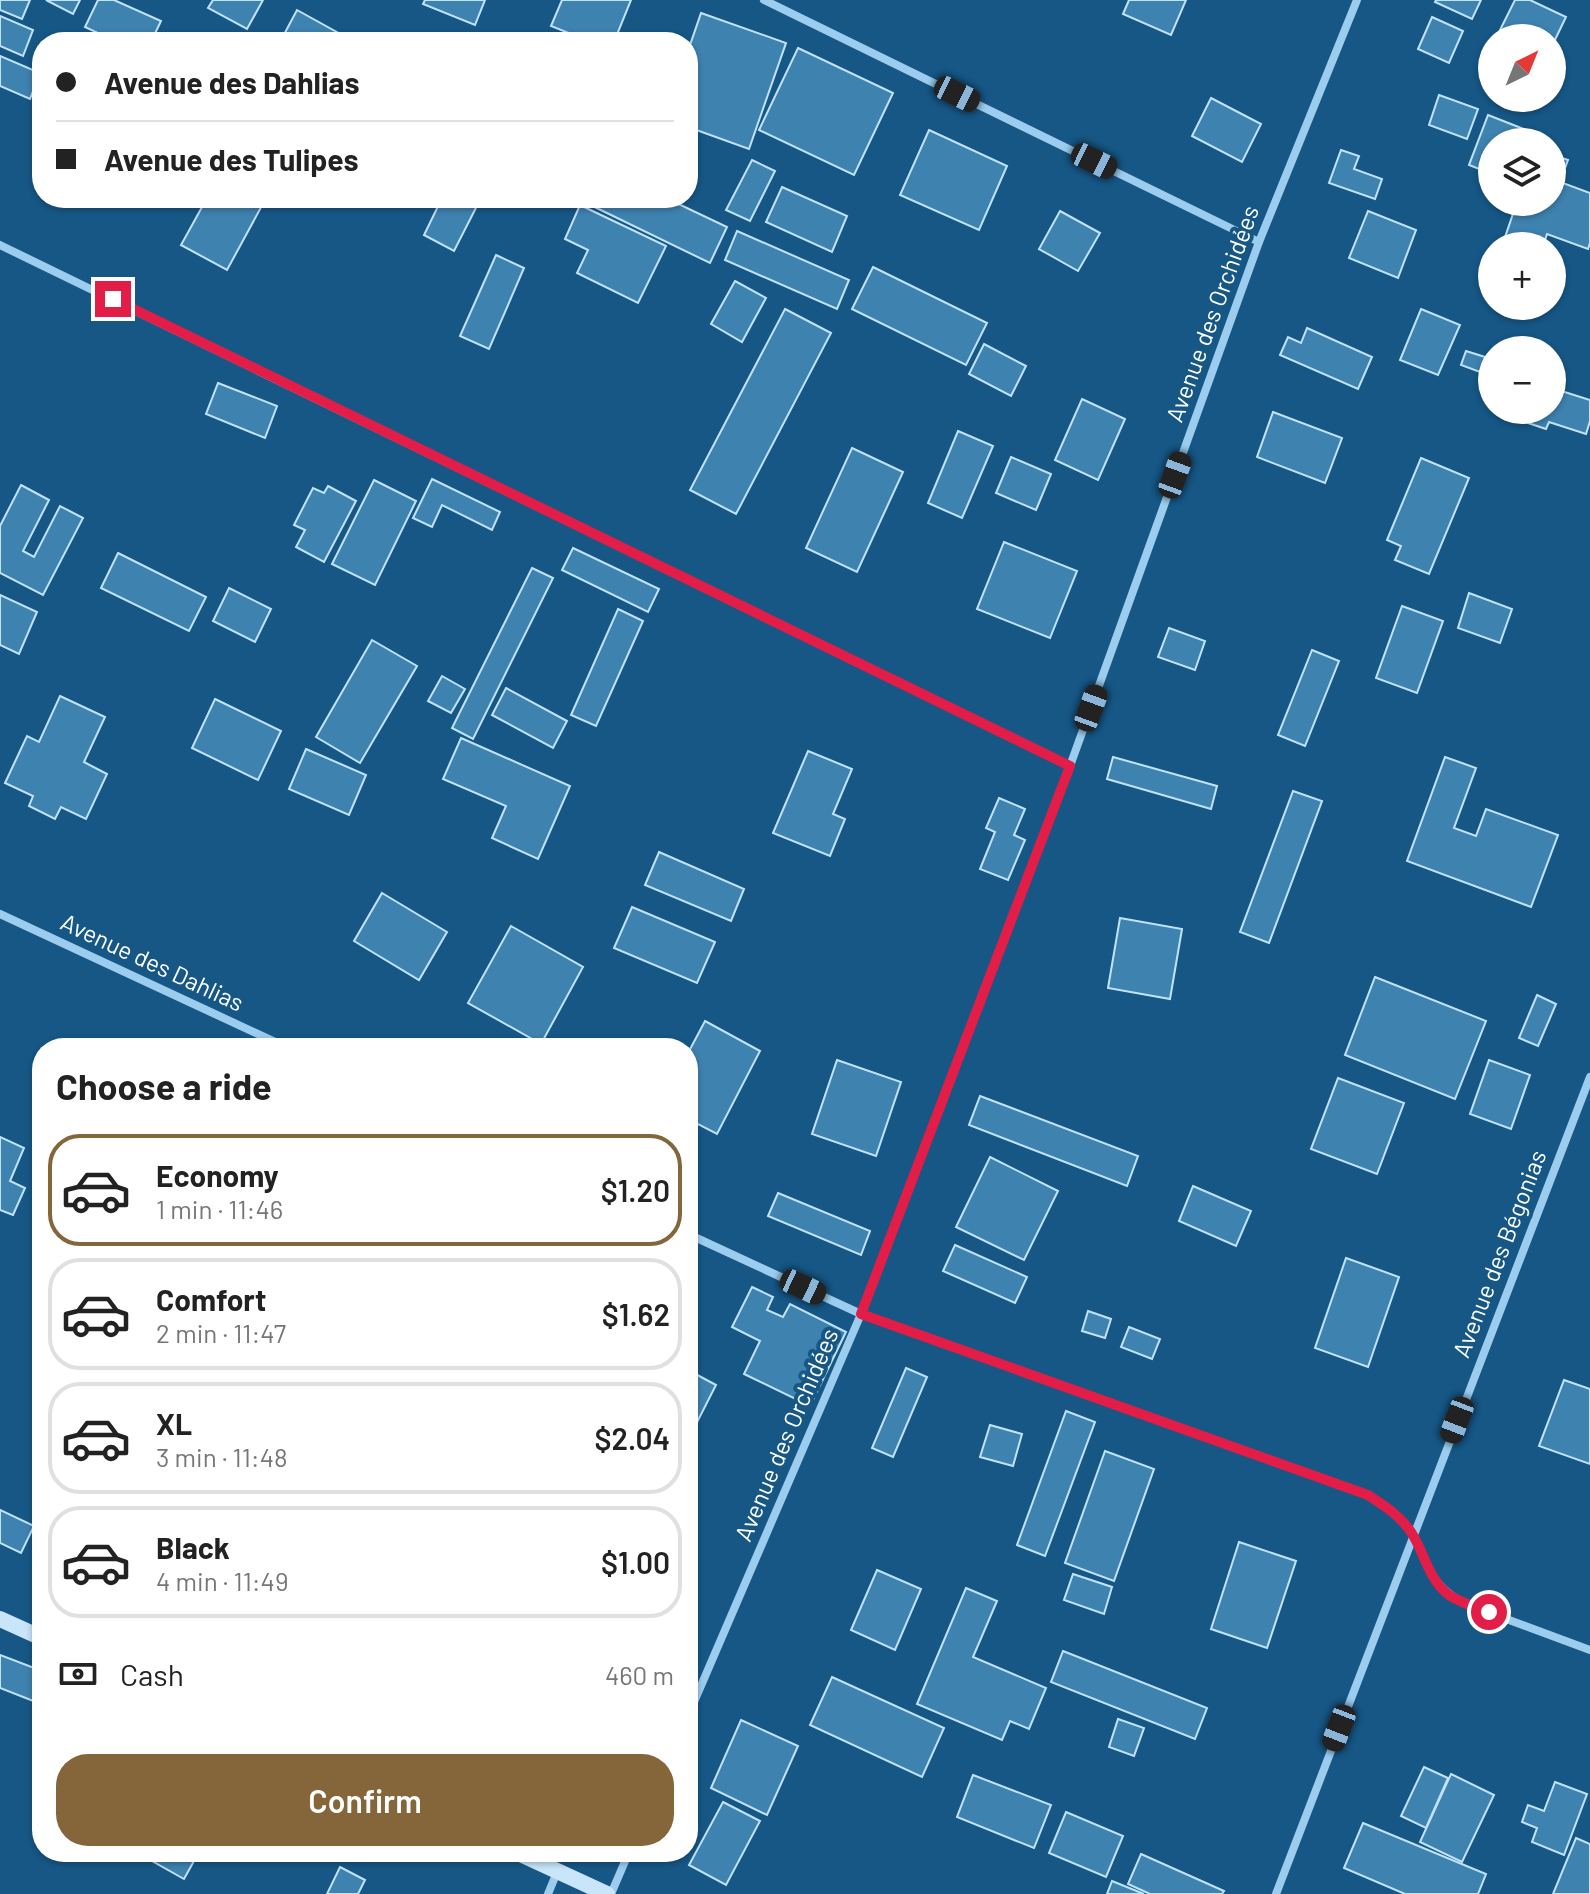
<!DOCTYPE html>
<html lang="en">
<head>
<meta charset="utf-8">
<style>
  :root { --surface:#fff; --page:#f2f2f2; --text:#222; --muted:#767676; --line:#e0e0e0; --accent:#85653a }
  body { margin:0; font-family:Barlow,sans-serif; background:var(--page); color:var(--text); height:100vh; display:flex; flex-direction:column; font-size:30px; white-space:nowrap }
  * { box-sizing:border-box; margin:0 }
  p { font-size:26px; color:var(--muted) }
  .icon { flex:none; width:44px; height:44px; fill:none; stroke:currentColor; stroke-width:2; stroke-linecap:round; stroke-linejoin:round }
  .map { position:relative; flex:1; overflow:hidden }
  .side { position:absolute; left:32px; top:1038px; width:666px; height:824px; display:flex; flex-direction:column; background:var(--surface); border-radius:32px; box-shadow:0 2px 6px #0004 }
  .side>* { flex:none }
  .banner { position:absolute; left:32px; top:32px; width:666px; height:176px; border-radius:32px; box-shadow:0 2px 6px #0004; display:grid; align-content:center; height:176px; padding:0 24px; background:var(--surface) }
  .needle { width:52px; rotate:43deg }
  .fabs { position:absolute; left:1478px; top:24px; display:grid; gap:16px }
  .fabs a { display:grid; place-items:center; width:88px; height:88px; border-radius:50%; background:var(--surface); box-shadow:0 2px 6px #0004; font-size:40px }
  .end { position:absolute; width:36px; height:36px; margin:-18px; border:10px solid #e11d48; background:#fff; box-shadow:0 0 0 4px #fff }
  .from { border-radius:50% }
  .car { position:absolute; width:24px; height:48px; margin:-24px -12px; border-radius:10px; box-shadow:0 0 6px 2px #0007; background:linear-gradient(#222 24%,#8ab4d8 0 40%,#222 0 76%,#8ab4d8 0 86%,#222 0) }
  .banner b { display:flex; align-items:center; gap:28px; height:76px; font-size:30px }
  .banner b+b { border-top:2px solid var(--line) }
  .banner i { width:20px; height:20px; background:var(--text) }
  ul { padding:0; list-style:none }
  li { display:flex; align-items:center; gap:24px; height:112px; margin:0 16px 12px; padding:0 8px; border:4px solid var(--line); border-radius:32px }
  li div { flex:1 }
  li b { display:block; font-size:30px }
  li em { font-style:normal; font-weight:600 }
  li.on { border-color:var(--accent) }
  li>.icon { width:72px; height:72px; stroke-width:1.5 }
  h2 { padding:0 24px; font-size:36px; line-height:96px }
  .pay { display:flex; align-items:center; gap:20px; height:88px; padding:0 24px; font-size:30px }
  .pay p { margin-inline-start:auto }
  .primary-button { display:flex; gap:16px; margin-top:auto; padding:16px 24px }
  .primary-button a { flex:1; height:92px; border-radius:32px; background:var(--accent); color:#fff; font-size:32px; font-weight:600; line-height:92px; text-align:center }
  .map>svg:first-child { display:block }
</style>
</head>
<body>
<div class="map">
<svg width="1590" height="1894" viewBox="0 0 1590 1894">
  <rect width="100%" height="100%" fill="#165786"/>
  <g fill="#3e82b0" stroke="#c1e3fa" stroke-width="2">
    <path d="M0 0H30L22 19 0 10Z"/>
    <path d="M46 0H80L73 14Z"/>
    <path d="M98 0H114L161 21 151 42H117L85 27Z"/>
    <path d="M213 0H263L247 29 208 8Z"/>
    <path d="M425 0H485L475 25 423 4Z"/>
    <path d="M562 0H631L614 42H591L551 26Z"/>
    <path d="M1129 0H1186L1171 35 1123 14Z"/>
    <path d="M1436 0H1481L1472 19 1435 2Z"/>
    <path d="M1515 0H1530L1566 17 1552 46V38H1496Z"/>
    <path d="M297 10 351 40 350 42H280Z"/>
    <path d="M701 13 786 43 749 149 688 127V51Z"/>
    <path d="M0 16 33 30 23 56 0 46Z"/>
    <path d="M1432 17 1463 31 1449 63 1418 49Z"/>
    <path d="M798 48 893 93 854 175 759 130Z"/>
    <path d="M0 56 40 73 30 99 0 86Z"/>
    <path d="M1439 95 1478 109 1467 139 1429 125Z"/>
    <path d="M1211 98 1261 124 1242 162 1192 136Z"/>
    <path d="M1488 115 1529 131 1524 142H1492V174L1469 165Z"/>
    <path d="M929 130 1007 166 979 230 900 195Z"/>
    <path d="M1341 150 1359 156 1354 169 1382 179 1375 199 1329 183Z"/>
    <path d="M1552 155 1568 160 1560 182 1590 193V243L1588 249 1547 234 1543 246H1502L1517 202H1552Z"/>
    <path d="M752 160 775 171 750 221 726 210Z"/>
    <path d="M782 187 847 216 832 252 766 222Z"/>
    <path d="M207 198H261L265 200 227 270 181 245Z"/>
    <path d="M442 198H481L454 251 424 235Z"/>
    <path d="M576 198H666L727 227 710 263Z"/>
    <path d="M580 205 666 246 638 303 577 273 588 250 565 239Z"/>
    <path d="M1060 211 1100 233 1078 271 1039 249Z"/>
    <path d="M1368 211 1416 230 1398 278 1349 258Z"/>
    <path d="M737 231 849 280 837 309 725 260Z"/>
    <path d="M496 255 524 268 489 349 460 336Z"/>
    <path d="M873 267 987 323 966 365 852 309Z"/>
    <path d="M735 281 766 298 742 342 711 324Z"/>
    <path d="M785 309 831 333 736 514 690 490Z"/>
    <path d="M1421 309 1460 325 1438 375 1400 360Z"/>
    <path d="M1307 328 1372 357 1358 389 1280 355 1288 337 1301 343Z"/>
    <path d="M984 344 1026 366 1011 396 969 374Z"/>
    <path d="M1466 351 1485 357 1480 372 1461 365Z"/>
    <path d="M218 383 277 406 265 438 206 414Z"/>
    <path d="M1552 388 1590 400V421L1586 434 1549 422 1546 429 1525 422 1527 415 1510 410H1552Z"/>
    <path d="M1082 399 1125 419 1098 480 1055 460Z"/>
    <path d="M1273 412 1342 438 1325 483 1257 457Z"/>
    <path d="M958 431 993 446 962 518 928 503Z"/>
    <path d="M852 448 903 472 857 572 806 548Z"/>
    <path d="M1011 457 1051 474 1036 510 996 493Z"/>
    <path d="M1421 458 1469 478 1429 574 1395 560 1401 546 1387 540Z"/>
    <path d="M432 479 500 512 492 530 442 505 432 527 413 518Z"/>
    <path d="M374 480 416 501 375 585 332 564Z"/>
    <path d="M21 485 49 500 23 551 34 557 60 506 83 518 43 595 0 573V526Z"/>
    <path d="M328 486 356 501 324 562 296 547 305 530 294 525 313 488 324 493Z"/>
    <path d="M1004 542 1077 571 1050 638 977 609Z"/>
    <path d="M573 548 659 589 648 612 562 570Z"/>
    <path d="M118 553 206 597 189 631 101 588Z"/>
    <path d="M532 568 553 578 473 739 452 728Z"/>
    <path d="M229 588 271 609 255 642 213 621Z"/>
    <path d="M1469 593 1512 609 1500 643 1458 628Z"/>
    <path d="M0 595 37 612 19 654 0 645Z"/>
    <path d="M1402 606 1443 621 1417 693 1376 678Z"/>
    <path d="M618 609 643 621 596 726 571 715Z"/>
    <path d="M1169 628 1205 641 1195 670 1158 657Z"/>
    <path d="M372 640 417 666 360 763 316 737Z"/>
    <path d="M1312 650 1339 661 1305 746 1278 735Z"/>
    <path d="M442 676 465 689 451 713 428 701Z"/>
    <path d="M506 688 567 721 553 748 492 715Z"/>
    <path d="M60 696 105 717 84 762 107 774 86 819 61 807 55 819 29 806 33 796 5 783 27 736 39 742Z"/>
    <path d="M215 699 281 731 258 780 192 748Z"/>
    <path d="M461 738 570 786 538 859 492 838 506 806 443 779Z"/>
    <path d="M306 749 366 775 349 815 289 789Z"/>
    <path d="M808 751 852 769 833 814 845 819 830 856 773 833Z"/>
    <path d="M1113 757 1217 786 1211 809 1107 779Z"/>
    <path d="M1445 757 1476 768 1454 828 1476 836 1486 809 1558 835 1531 907 1407 861Z"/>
    <path d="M1293 791 1322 801 1269 943 1240 932Z"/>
    <path d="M999 798 1025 809 1014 835 1025 840 1008 880 980 869 995 832 986 828Z"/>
    <path d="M659 852 744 889 731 921 645 885Z"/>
    <path d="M382 893 447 932 419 980 354 941Z"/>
    <path d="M632 907 715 942 697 983 614 948Z"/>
    <path d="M1120 918 1182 929 1170 999 1108 988Z"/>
    <path d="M511 926 583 967 541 1044 468 1003Z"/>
    <path d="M1375 977 1486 1021 1455 1099 1345 1055Z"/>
    <path d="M1537 995 1556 1004 1538 1046 1519 1038Z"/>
    <path d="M705 1021 760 1051 717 1134 688 1119V1053Z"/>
    <path d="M837 1060 901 1082 876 1156 812 1134Z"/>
    <path d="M1489 1060 1530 1075 1511 1129 1470 1114Z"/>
    <path d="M1338 1078 1404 1103 1377 1174 1311 1149Z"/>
    <path d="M980 1096 1138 1156 1127 1186 969 1125Z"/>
    <path d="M0 1137 24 1148 10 1181 25 1188 13 1215 0 1210Z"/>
    <path d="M990 1157 1058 1191 1024 1260 956 1227Z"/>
    <path d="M1193 1186 1251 1211 1236 1246 1179 1221Z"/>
    <path d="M778 1193 870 1231 861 1255 768 1216Z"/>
    <path d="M955 1245 1027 1277 1015 1303 943 1271Z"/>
    <path d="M1346 1258 1399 1277 1368 1367 1315 1348Z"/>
    <path d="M752 1287 773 1297 767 1310 783 1317 790 1304 846 1332 810 1406 744 1374 760 1341 732 1327Z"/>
    <path d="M1088 1311 1111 1319 1105 1338 1082 1331Z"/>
    <path d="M1129 1327 1160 1339 1152 1359 1121 1347Z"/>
    <path d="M906 1368 927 1377 893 1457 872 1448Z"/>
    <path d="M688 1370 716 1385 688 1440Z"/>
    <path d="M1564 1380 1590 1389V1464L1539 1446Z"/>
    <path d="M1066 1411 1095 1422 1045 1556 1017 1545Z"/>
    <path d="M990 1425 1022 1434 1013 1466 980 1457Z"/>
    <path d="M1105 1451 1154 1469 1114 1581 1065 1563Z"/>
    <path d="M0 1510 34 1526 21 1553 0 1543Z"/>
    <path d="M1239 1542 1296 1561 1267 1648 1211 1629Z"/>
    <path d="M877 1570 921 1589 895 1650 851 1630Z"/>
    <path d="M1073 1574 1112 1587 1104 1614 1064 1600Z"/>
    <path d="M966 1588 997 1601 973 1657 1046 1688 1029 1729 1010 1721 1002 1740 917 1704Z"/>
    <path d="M1063 1651 1207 1708 1195 1739 1051 1682Z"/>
    <path d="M0 1655 42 1671 41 1704 0 1688Z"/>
    <path d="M832 1677 944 1728 922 1777 810 1725Z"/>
    <path d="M1118 1719 1144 1728 1134 1756 1109 1747Z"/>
    <path d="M741 1720 798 1746 767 1815 711 1788Z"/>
    <path d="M1424 1767 1448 1778 1426 1828 1401 1816Z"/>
    <path d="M1451 1774 1494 1795 1462 1862 1420 1842Z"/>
    <path d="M973 1775 1051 1805 1034 1848 957 1817Z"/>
    <path d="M1555 1782 1587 1794 1564 1855 1532 1842 1537 1828 1522 1822 1528 1805 1544 1811Z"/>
    <path d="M723 1802 760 1821 726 1885 689 1865Z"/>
    <path d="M1066 1812 1123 1836 1106 1877 1049 1853Z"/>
    <path d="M1363 1823 1486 1874 1478 1894H1405L1344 1868Z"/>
    <path d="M1576 1838 1590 1844V1894H1553Z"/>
    <path d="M136 1852H199L184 1879Z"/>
    <path d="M1141 1854 1224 1891 1222 1894H1150L1128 1884Z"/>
    <path d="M340 1867 365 1880 358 1894H327Z"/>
    <path d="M1112 1881 1144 1894H1107Z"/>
  </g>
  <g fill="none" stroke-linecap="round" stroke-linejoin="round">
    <g stroke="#9ccdee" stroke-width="8">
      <path d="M764 0 1259 242"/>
      <path d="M0 245 1070 766"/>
      <path d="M0 914 288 1048"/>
      <path d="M688 1234 861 1314 1368 1495C1385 1506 1400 1517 1412 1533 1416 1539 1419 1548 1423 1556 1433 1579 1441 1590 1463 1603L1590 1650"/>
      <path d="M688 1716 861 1314 1070 766 1259 242 1357 0"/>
      <path d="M548 1894 557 1872"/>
      <path d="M611 1894 629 1852"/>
      <path d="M1276 1894 1590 1077"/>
    </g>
    <g stroke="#c9e5fa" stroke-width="16">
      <path d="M0 1619 42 1638"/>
      <path d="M516 1852 607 1894"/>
    </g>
  </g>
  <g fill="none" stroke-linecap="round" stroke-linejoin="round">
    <path stroke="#e11d48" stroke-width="10" d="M113 299 1070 766 861 1314 1368 1495C1385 1506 1404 1518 1414 1537 1425 1556 1430 1581 1449 1595 1461 1603 1475 1607 1489 1612"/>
  </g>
  <g text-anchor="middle" stroke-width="8" stroke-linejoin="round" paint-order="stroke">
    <g font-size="24" fill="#fff" stroke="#165786">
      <text transform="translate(1213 314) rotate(-70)" y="8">Avenue des Orchidées</text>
      <text transform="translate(152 963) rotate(25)" y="8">Avenue des Dahlias</text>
      <text transform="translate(1500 1254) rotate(-69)" y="8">Avenue des Bégonias</text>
      <text transform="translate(787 1435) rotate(-67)" y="8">Avenue des Orchidées</text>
    </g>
  </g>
</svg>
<div class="fabs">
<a><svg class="needle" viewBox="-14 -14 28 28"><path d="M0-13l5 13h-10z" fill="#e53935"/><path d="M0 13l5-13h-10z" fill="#767676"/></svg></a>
<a><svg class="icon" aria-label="layers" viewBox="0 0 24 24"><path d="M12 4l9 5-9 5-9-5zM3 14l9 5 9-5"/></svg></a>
<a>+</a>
<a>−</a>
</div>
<i class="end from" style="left:1489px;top:1612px"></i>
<i class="end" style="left:113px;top:299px"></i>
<i class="car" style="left:957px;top:94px;rotate:116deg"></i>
<i class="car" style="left:1094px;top:161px;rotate:116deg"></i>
<i class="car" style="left:1175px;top:475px;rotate:20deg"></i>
<i class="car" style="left:1091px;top:708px;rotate:20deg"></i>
<i class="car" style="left:803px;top:1287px;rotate:115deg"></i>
<i class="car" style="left:1457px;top:1420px;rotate:201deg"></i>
<i class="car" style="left:1339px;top:1728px;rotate:201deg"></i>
<div class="banner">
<b><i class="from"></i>Avenue des Dahlias</b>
<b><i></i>Avenue des Tulipes</b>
</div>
<section class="side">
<h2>Choose a ride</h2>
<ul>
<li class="on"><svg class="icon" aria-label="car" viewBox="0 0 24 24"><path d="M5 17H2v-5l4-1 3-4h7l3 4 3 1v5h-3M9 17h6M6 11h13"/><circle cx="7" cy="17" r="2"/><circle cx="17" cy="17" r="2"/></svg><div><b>Economy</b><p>1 min · 11:46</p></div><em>$1.20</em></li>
<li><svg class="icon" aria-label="car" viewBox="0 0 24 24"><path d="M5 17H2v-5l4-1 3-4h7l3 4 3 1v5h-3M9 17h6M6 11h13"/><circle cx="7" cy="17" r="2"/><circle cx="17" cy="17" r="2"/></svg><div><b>Comfort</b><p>2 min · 11:47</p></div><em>$1.62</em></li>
<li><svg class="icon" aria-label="car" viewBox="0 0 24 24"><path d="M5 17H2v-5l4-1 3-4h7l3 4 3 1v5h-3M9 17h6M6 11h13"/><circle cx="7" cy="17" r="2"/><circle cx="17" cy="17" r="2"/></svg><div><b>XL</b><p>3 min · 11:48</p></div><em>$2.04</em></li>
<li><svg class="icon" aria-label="car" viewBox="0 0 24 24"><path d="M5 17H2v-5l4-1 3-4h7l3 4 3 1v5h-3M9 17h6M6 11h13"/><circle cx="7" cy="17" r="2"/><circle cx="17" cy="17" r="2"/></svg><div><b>Black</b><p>4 min · 11:49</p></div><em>$1.00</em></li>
</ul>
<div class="pay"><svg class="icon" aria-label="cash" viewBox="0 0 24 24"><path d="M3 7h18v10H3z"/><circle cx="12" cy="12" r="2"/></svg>Cash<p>460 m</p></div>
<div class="primary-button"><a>Confirm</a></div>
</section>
</div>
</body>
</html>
